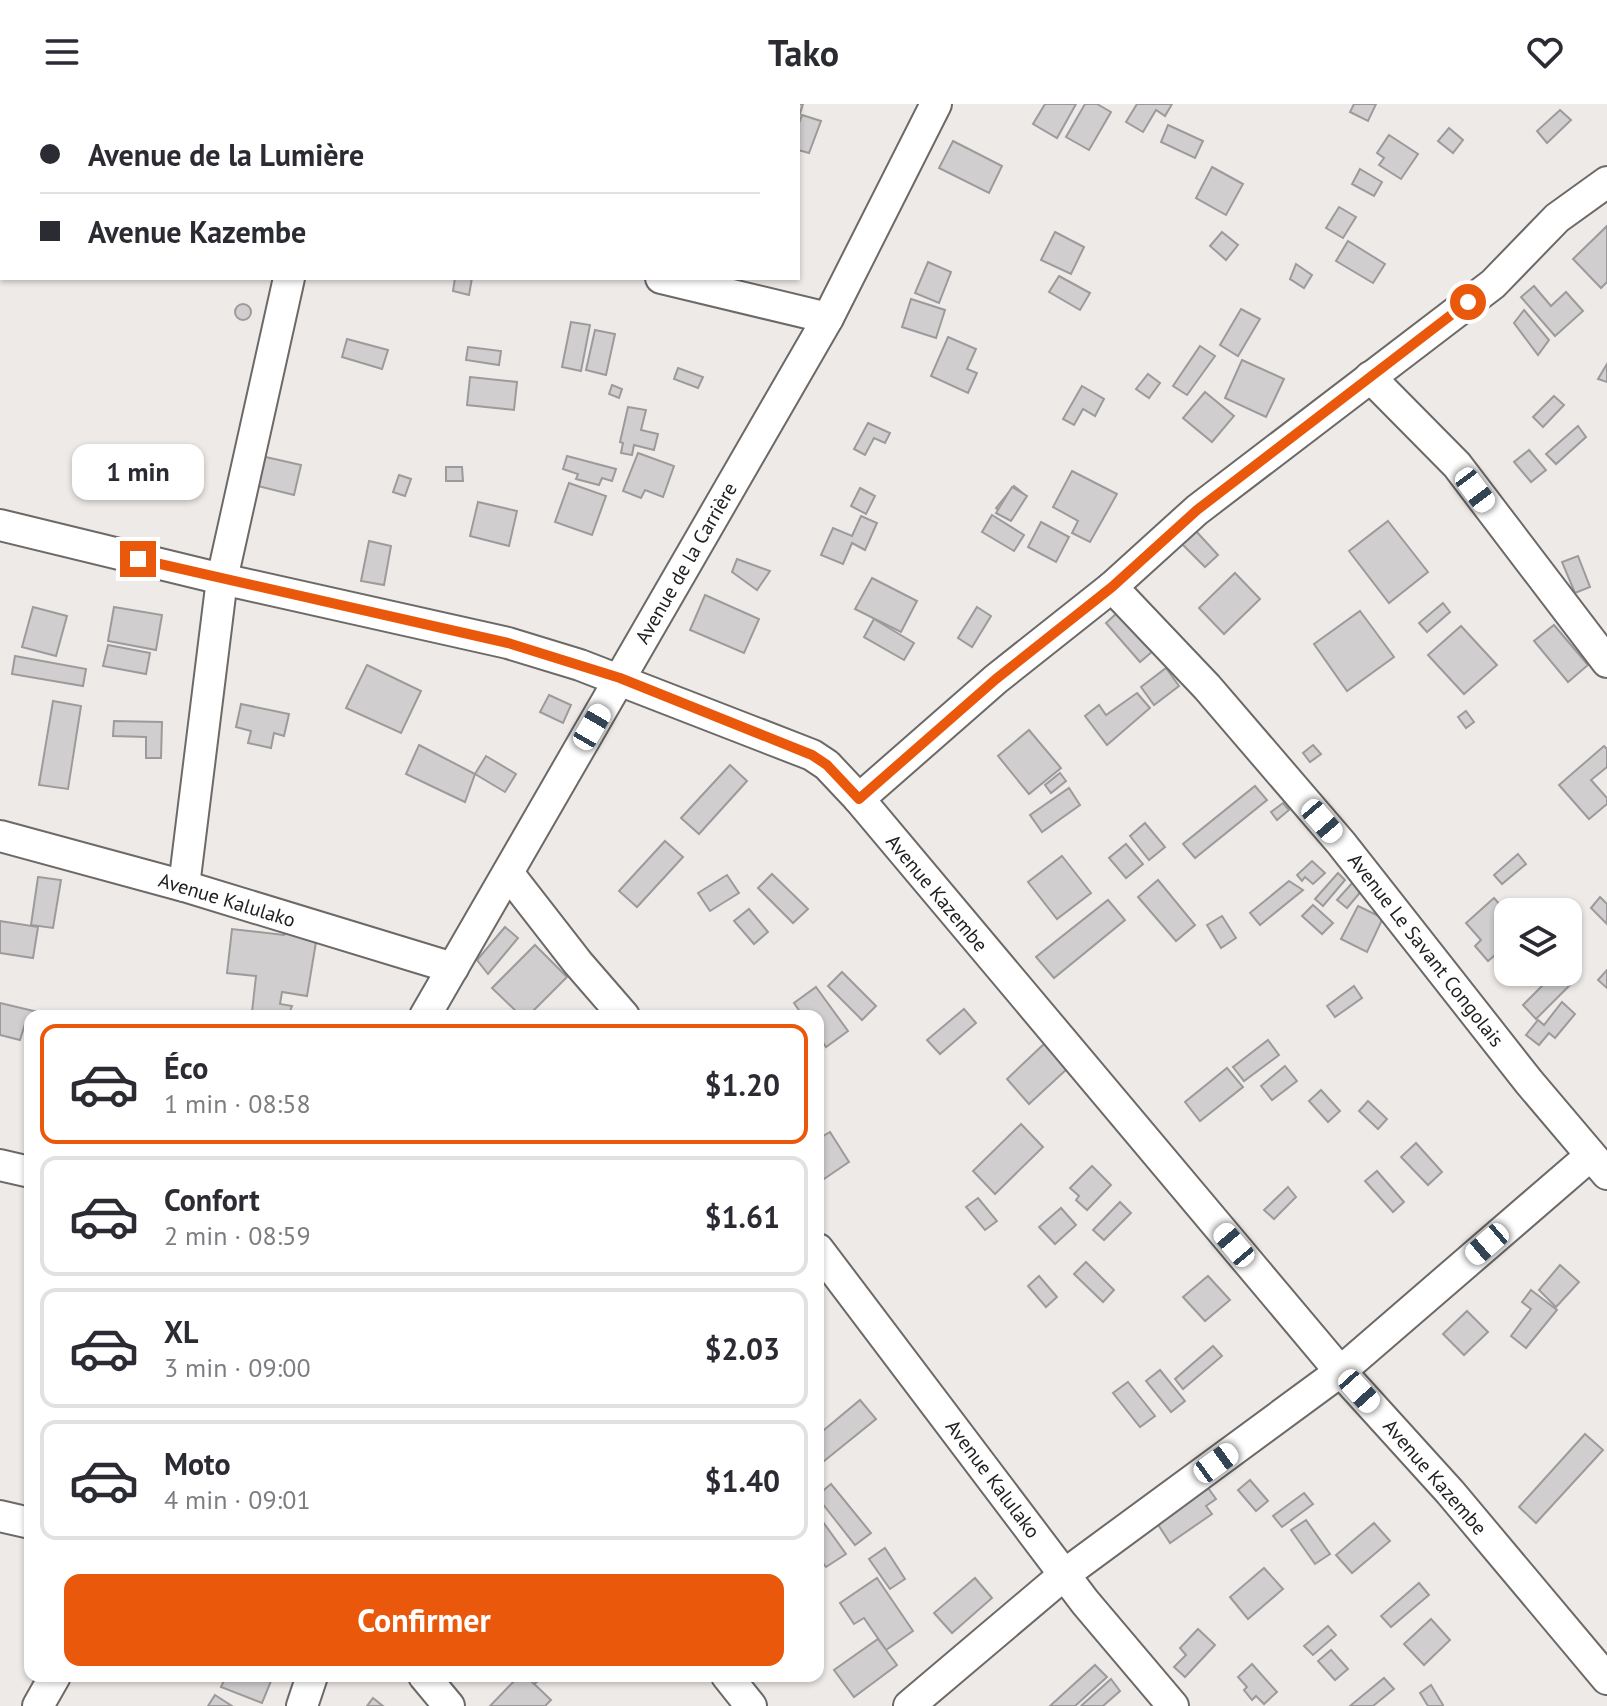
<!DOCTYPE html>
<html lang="fr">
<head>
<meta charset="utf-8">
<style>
  :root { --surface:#fff; --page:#f7f7f7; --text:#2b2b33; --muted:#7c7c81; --line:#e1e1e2; --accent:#ea580c }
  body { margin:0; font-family:"PT Sans",sans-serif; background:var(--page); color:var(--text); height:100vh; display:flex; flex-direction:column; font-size:30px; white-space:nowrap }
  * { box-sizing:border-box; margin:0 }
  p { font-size:26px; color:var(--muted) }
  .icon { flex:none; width:44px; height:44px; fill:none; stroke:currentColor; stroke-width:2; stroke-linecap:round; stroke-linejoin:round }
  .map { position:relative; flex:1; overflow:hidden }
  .details { position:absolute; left:24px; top:906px; width:800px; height:672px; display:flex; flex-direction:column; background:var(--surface); border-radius:16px; box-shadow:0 2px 6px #0004 }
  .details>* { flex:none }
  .guide { position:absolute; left:0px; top:0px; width:800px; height:176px; box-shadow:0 2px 6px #0004; display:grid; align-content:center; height:176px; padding:0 40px; background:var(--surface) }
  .buttons { position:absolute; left:1494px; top:794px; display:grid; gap:16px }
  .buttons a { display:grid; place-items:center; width:88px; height:88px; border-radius:16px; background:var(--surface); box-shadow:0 2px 6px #0004; font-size:40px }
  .end { position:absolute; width:36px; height:36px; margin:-18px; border:10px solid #ea580c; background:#fff; box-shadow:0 0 0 4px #fff }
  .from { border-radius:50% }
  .bubble { position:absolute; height:56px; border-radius:16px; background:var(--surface); box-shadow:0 2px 6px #0004; font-size:26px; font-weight:700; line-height:56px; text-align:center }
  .car { position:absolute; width:24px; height:48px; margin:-24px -12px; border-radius:10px; box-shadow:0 0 6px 2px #0007; background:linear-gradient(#fff 24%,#345 0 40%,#fff 0 76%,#345 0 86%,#fff 0) }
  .guide b { display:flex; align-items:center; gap:28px; height:76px; font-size:30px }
  .guide b+b { border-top:2px solid var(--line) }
  .guide i { width:20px; height:20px; background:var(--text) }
  ul { padding:14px 0 0; list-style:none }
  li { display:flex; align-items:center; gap:24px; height:120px; margin:0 16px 12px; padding:0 24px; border:4px solid var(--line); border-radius:16px }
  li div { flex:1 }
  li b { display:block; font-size:30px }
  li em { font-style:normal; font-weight:700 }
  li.active { border-color:var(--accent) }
  li>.icon { width:72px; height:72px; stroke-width:1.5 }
  .primary-button { display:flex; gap:16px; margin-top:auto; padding:16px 40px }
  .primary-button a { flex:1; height:92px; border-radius:16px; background:var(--accent); color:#fff; font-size:32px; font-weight:700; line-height:92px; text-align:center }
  header { display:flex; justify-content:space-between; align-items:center; height:104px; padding:0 40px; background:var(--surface); font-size:36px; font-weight:700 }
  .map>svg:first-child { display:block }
</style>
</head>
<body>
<header><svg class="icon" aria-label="menu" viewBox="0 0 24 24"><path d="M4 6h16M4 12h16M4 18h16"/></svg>Tako<svg class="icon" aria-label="heart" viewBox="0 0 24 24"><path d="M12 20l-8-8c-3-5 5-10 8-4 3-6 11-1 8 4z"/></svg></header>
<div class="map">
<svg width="1607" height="1602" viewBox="0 0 1607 1602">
  <rect width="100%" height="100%" fill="#eeeae8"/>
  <g fill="#d1ced0" stroke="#9d9a9c" stroke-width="2">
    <path d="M783 0H803L798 16V2H783Z"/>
    <path d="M1045 0H1076L1057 34 1033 20Z"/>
    <path d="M1085 0H1097L1111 8 1089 46 1066 33Z"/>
    <path d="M1137 0H1172L1165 12 1156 6 1143 28 1126 18Z"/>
    <path d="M1354 0H1376L1368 17 1350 8Z"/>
    <path d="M1560 6 1571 16 1547 39 1537 27Z"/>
    <path d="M802 11 821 17 809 49 798 46V22Z"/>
    <path d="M1168 21 1203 37 1195 54 1161 38Z"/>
    <path d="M1449 24 1463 36 1453 49 1438 37Z"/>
    <path d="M1389 31 1418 50 1401 75 1379 61 1384 54 1377 49Z"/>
    <path d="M953 37 1002 62 989 89 939 64Z"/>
    <path d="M1212 63 1243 80 1226 111 1196 94Z"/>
    <path d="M1360 65 1382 78 1374 92 1352 80Z"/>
    <path d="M1339 103 1356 113 1343 134 1326 124Z"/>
    <path d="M1607 122V178L1601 184 1573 155Z"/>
    <path d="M1055 128 1084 143 1071 170 1041 156Z"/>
    <path d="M1222 128 1238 141 1226 156 1210 142Z"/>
    <path d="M1348 137 1385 160 1373 179 1336 157Z"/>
    <path d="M928 158 951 168 939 199 915 189Z"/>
    <path d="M1296 160 1312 171 1304 184 1290 175Z"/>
    <path d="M1059 172 1090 189 1080 206 1049 188Z"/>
    <path d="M455 174H472L469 191 453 187Z"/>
    <path d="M1534 182 1551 202 1566 188 1583 207 1555 232 1521 193Z"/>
    <path d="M911 195 945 206 936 234 902 223Z"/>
    <circle cx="243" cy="208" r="8"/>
    <path d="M1241 205 1260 215 1238 252 1220 241Z"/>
    <path d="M1524 206 1549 236 1538 251 1514 219Z"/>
    <path d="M571 218 590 221 581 267 562 263Z"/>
    <path d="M595 226 615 230 606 271 586 266Z"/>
    <path d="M948 233 976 245 967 265 977 269 968 289 931 272Z"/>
    <path d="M347 235 388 246 382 265 342 253Z"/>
    <path d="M1200 242 1215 252 1187 291 1173 282Z"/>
    <path d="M468 243 501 247 499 261 466 256Z"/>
    <path d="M1242 256 1284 275 1266 313 1225 294Z"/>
    <path d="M1607 260V278L1598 275Z"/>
    <path d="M678 264 703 273 698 284 674 275Z"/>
    <path d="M1148 270 1160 279 1149 294 1136 285Z"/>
    <path d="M470 273 517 278 514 306 467 301Z"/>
    <path d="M612 281 622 285 619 294 609 290Z"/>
    <path d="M1082 282 1104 295 1095 312 1083 305 1074 321 1063 315Z"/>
    <path d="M1205 288 1234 312 1212 338 1183 314Z"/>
    <path d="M1554 292 1564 301 1543 323 1533 313Z"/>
    <path d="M628 303 646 306 641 326 658 330 654 346 634 341 632 351 621 349 623 339 620 338Z"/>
    <path d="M868 319 890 329 885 339 874 334 865 351 854 345Z"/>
    <path d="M1578 322 1586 333 1556 360 1546 350Z"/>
    <path d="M1529 346 1546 366 1531 378 1514 358Z"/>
    <path d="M638 349 674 362 663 393 645 386 641 394 623 387Z"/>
    <path d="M257 351 301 361 294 391 250 380Z"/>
    <path d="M567 352 616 365 612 377 602 374 599 381 576 375 578 370 563 365Z"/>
    <path d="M446 363H462L463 377H446Z"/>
    <path d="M1072 367 1117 390 1090 438 1072 429 1078 417 1053 403Z"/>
    <path d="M399 371 411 375 405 392 393 388Z"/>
    <path d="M569 379 606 392 592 431 555 418Z"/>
    <path d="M1014 382 1026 392 1008 414 996 404Z"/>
    <path d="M1012 383 1027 392 1011 417 996 409Z"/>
    <path d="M860 384 875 392 866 410 851 402Z"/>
    <path d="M478 398 517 407 509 442 470 432Z"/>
    <path d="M992 411 1024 431 1014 447 982 428Z"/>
    <path d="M861 412 877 419 865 446 852 439 843 460 821 451 833 424 852 432Z"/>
    <path d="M1388 417 1428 468 1389 499 1349 447Z"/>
    <path d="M1041 418 1069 433 1056 458 1028 443Z"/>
    <path d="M1195 426 1218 451 1205 463 1181 439Z"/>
    <path d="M369 437 391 442 384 481 361 477Z"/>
    <path d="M1578 452 1590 483 1575 489 1562 458Z"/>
    <path d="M737 455 770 467 757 486 732 468Z"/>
    <path d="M1235 469 1260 495 1224 530 1199 504Z"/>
    <path d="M872 474 917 497 901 528 855 505Z"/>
    <path d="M705 491 759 515 744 549 690 526Z"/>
    <path d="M1443 499 1450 508 1427 528 1419 519Z"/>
    <path d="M33 503 67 512 56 552 22 543Z"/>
    <path d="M114 503 162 511 156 546 108 537Z"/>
    <path d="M977 503 991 512 972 543 958 534Z"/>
    <path d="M1360 507 1394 553 1347 587 1314 540Z"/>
    <path d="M1118 508 1153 547 1140 558 1106 519Z"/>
    <path d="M874 515 914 539 904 556 864 533Z"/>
    <path d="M1554 521 1588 561 1568 578 1534 537Z"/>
    <path d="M1461 522 1497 561 1464 590 1428 551Z"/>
    <path d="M108 541 150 549 146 570 103 562Z"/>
    <path d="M15 552 86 565 83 582 12 570Z"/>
    <path d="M367 561 421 587 401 629 346 604Z"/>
    <path d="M1166 564 1179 582 1154 601 1141 583Z"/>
    <path d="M1137 589 1150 604 1107 641 1085 612 1099 601 1106 611Z"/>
    <path d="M549 591 571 601 563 619 540 608Z"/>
    <path d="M53 597 81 602 68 685 39 681Z"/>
    <path d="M241 600 289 610 284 632 274 629 271 644 248 639 251 627 236 623Z"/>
    <path d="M1466 607 1474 618 1466 624 1458 613Z"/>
    <path d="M114 617 162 618 161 654H146V633L113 632Z"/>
    <path d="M1029 626 1061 664 1029 690 998 652Z"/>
    <path d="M419 641 475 670 465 698 406 670Z"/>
    <path d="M1313 641 1321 650 1310 658 1303 649Z"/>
    <path d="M1604 642 1607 645V663L1591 676 1607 694V700L1589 715 1559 681Z"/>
    <path d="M486 652 516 670 505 688 475 670Z"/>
    <path d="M730 661 747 677 699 730 681 714Z"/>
    <path d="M1060 669 1066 677 1051 689 1045 681Z"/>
    <path d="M1255 682 1267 696 1195 754 1183 740Z"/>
    <path d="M1069 684 1080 701 1042 728 1030 711Z"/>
    <path d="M1283 699 1289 706 1277 716 1271 708Z"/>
    <path d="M1145 719 1165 743 1149 756 1130 732Z"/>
    <path d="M665 737 683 753 637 803 619 787Z"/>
    <path d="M1126 740 1143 760 1126 774 1109 754Z"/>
    <path d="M1518 750 1526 760 1502 780 1494 771Z"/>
    <path d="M1062 752 1091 789 1057 815 1028 778Z"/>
    <path d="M1312 757 1325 769 1313 780 1305 773 1302 777 1297 771Z"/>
    <path d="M1338 769 1345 776 1323 802 1315 795Z"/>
    <path d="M772 770 808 805 793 819 758 784Z"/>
    <path d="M727 771 739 789 710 807 698 789Z"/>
    <path d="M38 773 61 776 53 824 31 821Z"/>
    <path d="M1158 776 1195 821 1176 837 1138 793Z"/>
    <path d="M1289 777 1303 786 1260 821 1250 809Z"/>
    <path d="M1354 777 1363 785 1347 804 1337 796Z"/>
    <path d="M1600 793 1607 800V820L1591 804Z"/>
    <path d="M1494 794 1508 810V840L1488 857 1475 842 1481 836 1466 819Z"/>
    <path d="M1108 796 1125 816 1054 874 1036 853Z"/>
    <path d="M1313 801 1333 819 1322 830 1302 812Z"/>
    <path d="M1358 802 1383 814 1367 848 1341 835Z"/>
    <path d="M749 805 768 828 754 840 734 817Z"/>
    <path d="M1222 812 1236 834 1221 844 1207 821Z"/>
    <path d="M292 815 319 820 307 892 282 888 280 900 292 902 288 912 252 908 256 872 227 869 232 825 284 831Z"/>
    <path d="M0 817 38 823 33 854 0 849Z"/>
    <path d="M505 823 518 834 488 870 477 856Z"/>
    <path d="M535 841 567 873 528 912H521L492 884Z"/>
    <path d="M1607 866V884L1598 876Z"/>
    <path d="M842 868 876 902 862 916 828 882Z"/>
    <path d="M1556 868H1568L1576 875 1536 915 1523 901Z"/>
    <path d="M1354 882 1362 894 1335 913 1327 902Z"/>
    <path d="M816 883 848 927 826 943 818 931V912H803L794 899Z"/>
    <path d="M1562 898 1575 910 1555 934 1549 929 1539 941 1526 931 1538 916 1544 921Z"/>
    <path d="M0 899 38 908 37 912H30V921L25 920 20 936 0 931Z"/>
    <path d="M964 905 976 919 940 950 927 936Z"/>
    <path d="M1268 936 1279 951 1244 977 1233 963Z"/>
    <path d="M1044 940 1067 965 1029 1000 1007 975Z"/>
    <path d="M1285 962 1297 977 1272 996 1261 982Z"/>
    <path d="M1227 964 1243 983 1200 1017 1185 998Z"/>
    <path d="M1321 986 1340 1007 1328 1018 1309 997Z"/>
    <path d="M1368 997 1387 1015 1378 1025 1359 1007Z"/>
    <path d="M1021 1020 1043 1043 995 1090 973 1067Z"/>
    <path d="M830 1028 849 1058 821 1077 818 1073V1035Z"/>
    <path d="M1416 1039 1442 1068 1428 1081 1401 1053Z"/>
    <path d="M1092 1062 1111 1081 1087 1106 1076 1096 1079 1092 1070 1084Z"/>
    <path d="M1377 1067 1404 1098 1393 1108 1365 1077Z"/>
    <path d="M1288 1083 1296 1093 1274 1115 1264 1106Z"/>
    <path d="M978 1094 997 1117 985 1126 966 1103Z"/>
    <path d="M1120 1098 1131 1109 1104 1136 1093 1126Z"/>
    <path d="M1061 1104 1076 1121 1055 1140 1039 1123Z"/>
    <path d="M1086 1158 1114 1186 1103 1198 1074 1170Z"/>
    <path d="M1560 1161 1579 1178 1556 1203 1539 1186Z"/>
    <path d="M1039 1172 1057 1193 1046 1203 1028 1182Z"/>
    <path d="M1208 1172 1230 1196 1205 1217 1183 1193Z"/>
    <path d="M1531 1186 1557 1206 1526 1244 1511 1232 1531 1205 1522 1198Z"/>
    <path d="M1467 1207 1488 1228 1464 1251 1443 1230Z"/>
    <path d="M1213 1242 1222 1252 1183 1285 1175 1275Z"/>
    <path d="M1160 1266 1185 1297 1171 1308 1146 1277Z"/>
    <path d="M1128 1278 1155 1312 1140 1323 1113 1289Z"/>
    <path d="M860 1296 876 1315 818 1362V1331Z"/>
    <path d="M1585 1330 1603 1346 1536 1419 1519 1403Z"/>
    <path d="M1250 1376 1268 1397 1256 1407 1238 1386Z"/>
    <path d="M831 1380 871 1429 855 1441 818 1394V1391Z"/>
    <path d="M1206 1381 1216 1395 1206 1402 1212 1410 1170 1439 1155 1416Z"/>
    <path d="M1304 1389 1313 1400 1282 1423 1273 1412Z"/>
    <path d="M818 1411 846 1450 826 1463 818 1452Z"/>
    <path d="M1306 1416 1330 1450 1315 1460 1291 1426Z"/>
    <path d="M1374 1419 1390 1437 1352 1469 1336 1451Z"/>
    <path d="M885 1444 905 1475 890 1485 869 1455Z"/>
    <path d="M1264 1464 1283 1485 1248 1515 1230 1493Z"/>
    <path d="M877 1474 913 1527 886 1546 864 1514 854 1520 840 1499Z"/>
    <path d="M975 1474 992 1494 952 1529 934 1509Z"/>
    <path d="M1419 1479 1429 1491 1391 1523 1381 1512Z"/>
    <path d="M1431 1515 1450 1536 1424 1561 1404 1540Z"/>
    <path d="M1328 1522 1336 1531 1313 1551 1304 1542Z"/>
    <path d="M1198 1525 1215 1541 1185 1573 1174 1563 1186 1551 1180 1544Z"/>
    <path d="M878 1535 897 1561 854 1593 834 1566Z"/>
    <path d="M1331 1546 1348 1565 1335 1576 1318 1557Z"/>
    <path d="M1252 1560 1277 1588 1264 1600 1256 1592 1252 1596 1244 1586 1247 1583 1238 1573Z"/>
    <path d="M1095 1561 1107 1573 1075 1602H1050Z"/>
    <path d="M226 1572H259L271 1577 262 1599 221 1583Z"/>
    <path d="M519 1572H526L551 1596 545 1602H490Z"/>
    <path d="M528 1572H545L534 1580Z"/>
    <path d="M1384 1574 1394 1585 1373 1602H1350Z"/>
    <path d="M1111 1575 1120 1587 1103 1602H1081Z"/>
    <path d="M1431 1581 1443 1601 1442 1602H1428L1420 1589Z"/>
    <path d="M215 1591 232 1602H208Z"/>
    <path d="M373 1594 383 1602H367Z"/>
  </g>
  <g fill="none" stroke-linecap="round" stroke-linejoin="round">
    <g stroke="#6c6967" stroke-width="34">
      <g id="street">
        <path d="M329 2V0"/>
        <path d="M0 11H2"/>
        <path d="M661 174 828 214"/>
        <path d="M1370 273 1457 361 1607 558"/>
        <path d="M0 421 222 475 508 539 580 561 812 651 827 661 859 695 1333 1259 1450 1388 1607 1575"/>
        <path d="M1112 483 1207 583 1341 739 1529 978 1607 1070"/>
        <path d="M859 695 996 575 1112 483 1197 406 1493 180 1557 114 1607 78"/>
        <path d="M0 732 184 782 453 864"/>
        <path d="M508 769 578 859 624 912"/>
        <path d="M184 782 222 475 289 174"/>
        <path d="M425 912 828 214 936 0"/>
        <path d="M0 1061 30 1068"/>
        <path d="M818 1145 1085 1498 1173 1602"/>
        <path d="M0 1412 30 1419"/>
        <path d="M424 1572 449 1602"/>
        <path d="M727 1572 751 1602"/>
        <path d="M38 1602 55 1572"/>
        <path d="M302 1602 312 1572"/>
        <path d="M909 1602 1065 1470 1341 1267 1590 1052"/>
      </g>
    </g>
    <use href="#street" stroke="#fff" stroke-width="30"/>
  </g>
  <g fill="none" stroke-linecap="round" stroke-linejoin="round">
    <path stroke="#ea580c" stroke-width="10" d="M138 455 508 539 620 574 812 651 827 661 859 695 996 575 1112 483 1197 406 1468 198"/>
  </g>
  <g text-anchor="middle" stroke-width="8" stroke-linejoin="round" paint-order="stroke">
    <g font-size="20" fill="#222120" stroke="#fff">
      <text transform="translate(686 459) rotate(-60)" y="7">Avenue de la Carrière</text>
      <text transform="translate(937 789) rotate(50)" y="7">Avenue Kazembe</text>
      <text transform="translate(227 796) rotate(17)" y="7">Avenue Kalulako</text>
      <text transform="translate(1426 846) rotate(52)" y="7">Avenue Le Savant Congolais</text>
      <text transform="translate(1435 1373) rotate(49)" y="7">Avenue Kazembe</text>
      <text transform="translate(993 1375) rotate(53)" y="7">Avenue Kalulako</text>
    </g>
  </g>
</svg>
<div class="buttons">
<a><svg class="icon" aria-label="layers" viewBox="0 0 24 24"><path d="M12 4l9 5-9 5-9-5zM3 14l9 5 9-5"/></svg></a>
</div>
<i class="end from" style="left:1468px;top:198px"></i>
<i class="end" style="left:138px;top:455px"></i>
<div class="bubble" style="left:72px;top:340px;width:132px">1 min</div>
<i class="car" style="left:1475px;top:386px;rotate:143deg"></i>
<i class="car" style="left:592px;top:623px;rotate:30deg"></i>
<i class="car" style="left:1322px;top:717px;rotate:139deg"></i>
<i class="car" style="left:1487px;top:1140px;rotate:229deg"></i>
<i class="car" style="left:1234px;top:1141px;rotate:320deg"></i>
<i class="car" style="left:1359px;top:1287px;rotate:138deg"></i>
<i class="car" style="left:1216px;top:1359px;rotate:54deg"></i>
<div class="guide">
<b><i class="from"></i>Avenue de la Lumière</b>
<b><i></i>Avenue Kazembe</b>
</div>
<section class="details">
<ul>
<li class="active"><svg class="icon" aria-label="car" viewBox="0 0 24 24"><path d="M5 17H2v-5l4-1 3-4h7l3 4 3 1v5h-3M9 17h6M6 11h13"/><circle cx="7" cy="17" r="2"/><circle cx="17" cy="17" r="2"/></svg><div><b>Éco</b><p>1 min · 08:58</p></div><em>$1.20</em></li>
<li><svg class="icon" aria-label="car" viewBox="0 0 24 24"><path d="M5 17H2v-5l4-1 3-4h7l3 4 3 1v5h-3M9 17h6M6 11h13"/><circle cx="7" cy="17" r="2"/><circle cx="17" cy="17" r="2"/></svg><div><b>Confort</b><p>2 min · 08:59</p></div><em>$1.61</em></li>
<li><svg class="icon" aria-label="car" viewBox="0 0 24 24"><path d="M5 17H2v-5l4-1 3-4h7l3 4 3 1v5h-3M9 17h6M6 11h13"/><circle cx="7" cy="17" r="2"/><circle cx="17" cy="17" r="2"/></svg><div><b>XL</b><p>3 min · 09:00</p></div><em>$2.03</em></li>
<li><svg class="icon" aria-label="car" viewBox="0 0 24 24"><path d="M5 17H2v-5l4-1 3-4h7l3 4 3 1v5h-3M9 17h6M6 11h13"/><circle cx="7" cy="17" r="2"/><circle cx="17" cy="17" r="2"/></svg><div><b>Moto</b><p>4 min · 09:01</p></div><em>$1.40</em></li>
</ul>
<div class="primary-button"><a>Confirmer</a></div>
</section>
</div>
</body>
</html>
